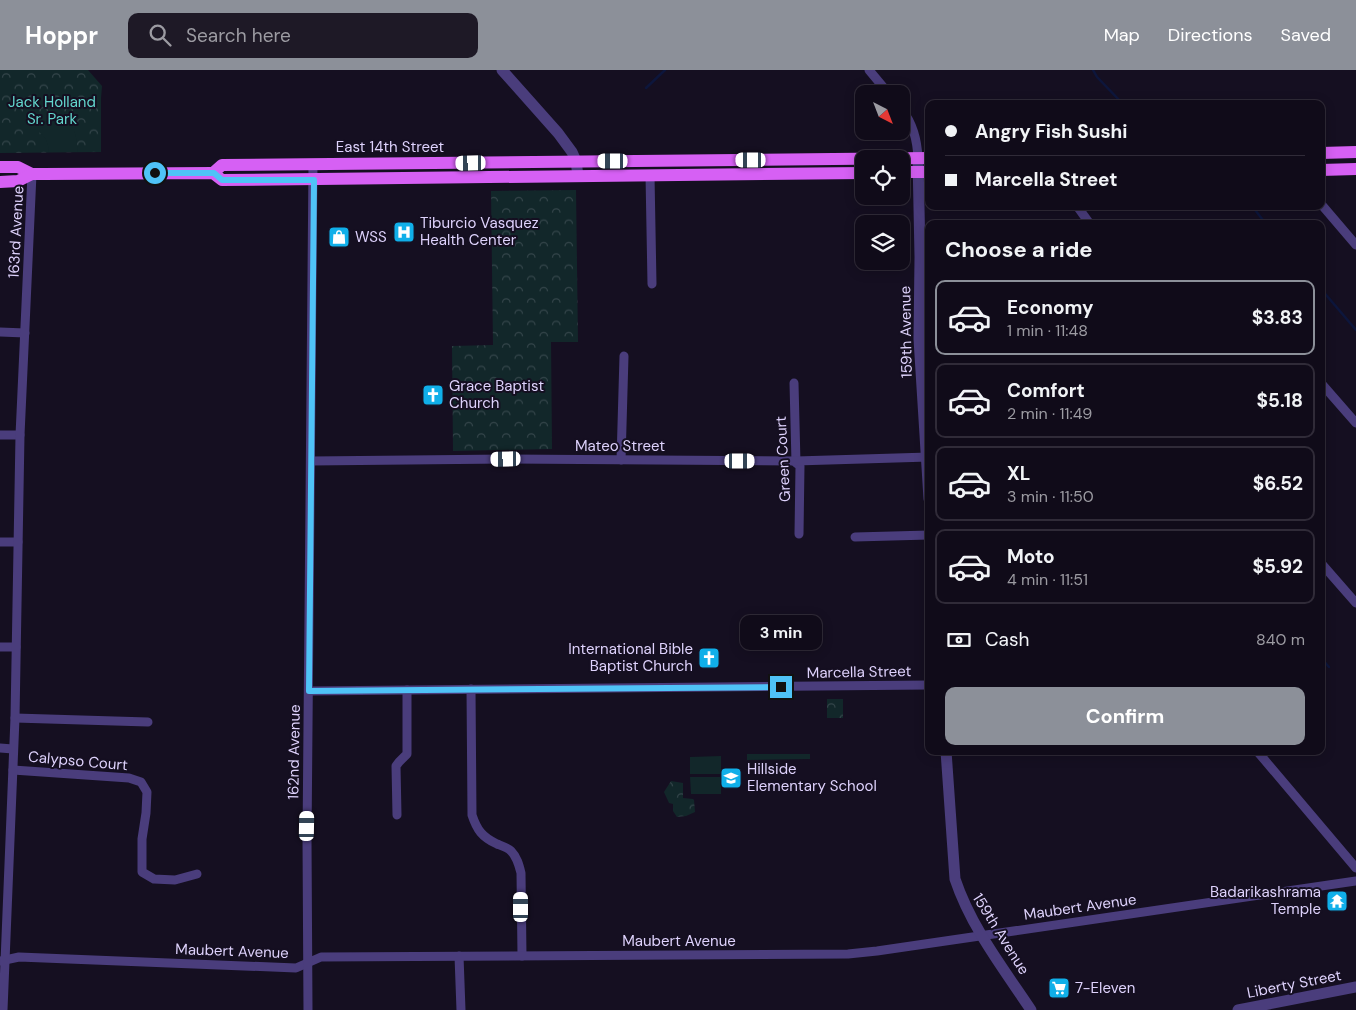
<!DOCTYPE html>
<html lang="en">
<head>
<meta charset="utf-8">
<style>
  :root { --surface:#100b19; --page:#1e1926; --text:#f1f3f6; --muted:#9c9ba2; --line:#302b38; --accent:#8c9099 }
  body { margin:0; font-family:"DM Sans",sans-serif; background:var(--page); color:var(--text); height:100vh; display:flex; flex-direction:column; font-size:19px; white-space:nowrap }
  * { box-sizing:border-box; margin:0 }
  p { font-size:16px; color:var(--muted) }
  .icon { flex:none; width:28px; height:28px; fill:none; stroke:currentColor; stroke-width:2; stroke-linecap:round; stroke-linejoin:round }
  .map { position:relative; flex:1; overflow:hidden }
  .sheet { position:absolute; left:925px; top:150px; width:400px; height:535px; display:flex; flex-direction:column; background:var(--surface); border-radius:10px; box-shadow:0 2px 12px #0003,0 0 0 1px var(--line) }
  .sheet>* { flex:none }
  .top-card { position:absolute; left:925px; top:30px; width:400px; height:110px; border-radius:10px; box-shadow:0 2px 12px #0003,0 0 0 1px var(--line); display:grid; align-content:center; height:110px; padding:0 20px; background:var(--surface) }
  .needle { width:32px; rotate:138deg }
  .buttons { position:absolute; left:855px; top:15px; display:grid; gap:10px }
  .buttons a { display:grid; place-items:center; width:55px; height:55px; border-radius:10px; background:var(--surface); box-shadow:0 2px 12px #0003,0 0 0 1px var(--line); font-size:25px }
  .end { position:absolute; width:22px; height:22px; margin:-11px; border:6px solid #4fc3f7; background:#111; box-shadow:0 0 0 2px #111 }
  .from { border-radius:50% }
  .bubble { position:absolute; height:35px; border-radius:10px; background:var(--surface); box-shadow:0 2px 12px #0003,0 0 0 1px var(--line); font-size:16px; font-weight:700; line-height:35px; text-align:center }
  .car { position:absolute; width:15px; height:30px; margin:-15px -8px; border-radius:6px; box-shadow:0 0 4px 1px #0007; background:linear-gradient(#fff 24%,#345 0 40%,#fff 0 76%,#345 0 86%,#fff 0) }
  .top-card b { display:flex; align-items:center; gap:18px; height:48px; font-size:19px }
  .top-card b+b { border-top:1px solid var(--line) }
  .top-card i { width:12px; height:12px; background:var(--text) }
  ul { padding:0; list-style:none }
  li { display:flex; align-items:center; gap:15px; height:75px; margin:0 10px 8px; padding:0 10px; border:2px solid var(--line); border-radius:10px }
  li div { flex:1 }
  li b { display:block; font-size:19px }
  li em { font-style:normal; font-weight:700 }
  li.selected { border-color:var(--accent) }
  li>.icon { width:45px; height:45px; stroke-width:1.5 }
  h2 { padding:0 20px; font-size:22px; line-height:60px }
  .pay { display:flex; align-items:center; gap:12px; height:55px; padding:0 20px; font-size:19px }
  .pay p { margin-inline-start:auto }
  .primary-button { display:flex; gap:10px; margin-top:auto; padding:10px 20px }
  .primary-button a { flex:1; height:58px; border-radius:10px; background:var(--accent); color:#fff; font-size:20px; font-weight:700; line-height:58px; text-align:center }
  header { display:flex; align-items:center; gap:30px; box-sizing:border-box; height:70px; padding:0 25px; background:var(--accent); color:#fff }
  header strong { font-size:24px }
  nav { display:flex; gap:28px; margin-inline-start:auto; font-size:18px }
  .search { width:350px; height:45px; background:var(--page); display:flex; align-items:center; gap:12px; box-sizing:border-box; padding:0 18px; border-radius:10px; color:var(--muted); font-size:19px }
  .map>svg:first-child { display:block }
</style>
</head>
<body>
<header>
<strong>Hoppr</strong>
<div class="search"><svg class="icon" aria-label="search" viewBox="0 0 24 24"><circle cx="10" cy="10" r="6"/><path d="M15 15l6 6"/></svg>Search here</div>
<nav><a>Map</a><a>Directions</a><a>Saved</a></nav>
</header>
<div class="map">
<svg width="1356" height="940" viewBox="0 0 1356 940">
  <defs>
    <pattern id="forest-crowns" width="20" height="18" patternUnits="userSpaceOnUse" patternTransform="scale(1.25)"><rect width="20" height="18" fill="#12272a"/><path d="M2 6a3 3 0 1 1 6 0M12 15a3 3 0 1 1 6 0" fill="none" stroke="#34454a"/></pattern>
  </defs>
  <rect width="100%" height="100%" fill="#150f21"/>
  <g fill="url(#forest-crowns)">
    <path d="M0 0H88L102 16 101 28V82L0 83Z"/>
    <path d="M576 120 578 272H551L552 379 453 381 452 276 493 275 491 121Z"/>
    <rect x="827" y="629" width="16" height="19"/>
    <path d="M671 711 683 713V728L693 729 694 730 695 742 686 746 677 747 673 741V734L669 733 664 722Z"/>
  </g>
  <g fill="#12272a">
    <path d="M61 41C74 57 76 61 78 82H49C48 73 47 68 39 62L49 47H55Z"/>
    <path d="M747 684H810V689L747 690Z"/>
    <path d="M721 686V704H690V687Z"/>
    <path d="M690 707H721V724H691Z"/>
  </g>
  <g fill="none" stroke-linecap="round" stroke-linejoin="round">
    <g stroke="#0d163c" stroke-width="2.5">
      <path d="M1093 0 1097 7 1123 34"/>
      <path d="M646 18 665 0"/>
      <path d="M1252 136 1266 154"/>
      <path d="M1321 219 1356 260"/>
      <path d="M1321 588 1329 597"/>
    </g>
    <g stroke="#4a3d7c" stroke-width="9">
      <path d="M869 0 889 24"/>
      <path d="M901 38C913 54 917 69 918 88"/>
      <path d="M650 105 652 214"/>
      <path d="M1321 134 1356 175"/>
      <path d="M1077 136 1090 154"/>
      <path d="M0 262 25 263"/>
      <path d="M794 313 796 393 800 396 799 464"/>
      <path d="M1321 313 1356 353"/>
      <path d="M0 365H20"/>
      <path d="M621 390 624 286"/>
      <path d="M311 391 506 389 796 391 929 387"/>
      <path d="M855 467 929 465"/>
      <path d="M0 472H18"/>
      <path d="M1321 493 1356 533"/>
      <path d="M0 577H16"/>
      <path d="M471 619 472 745C477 760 482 767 497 774 502 776 508 778 511 781 517 787 519 795 521 803L522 886"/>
      <path d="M309 621 929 615"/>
      <path d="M15 648 148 652"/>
      <path d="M0 678 13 679"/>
      <path d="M1257 681 1356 798"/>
      <path d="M13 700 129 708 141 712 147 722 146 743 142 769V802L154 809 175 810 197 804"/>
      <path d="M397 745 396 696 399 692 407 684V620"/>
      <path d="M459 886 461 940"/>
      <path d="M0 891 19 887 296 898 321 887 848 884 877 881 1356 811"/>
      <path d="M3 940 15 648 20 365 32 104"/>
      <path d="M308 940 307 769 313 94"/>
    </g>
    <g stroke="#4a3d7c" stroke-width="11">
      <path d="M502 0 558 63 572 82 576 91 578 106"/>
      <path d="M918 88 920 187 919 269 929 429"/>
      <path d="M946 681 955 809C971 857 1003 898 1031 940"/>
      <path d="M1238 940 1356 917"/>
    </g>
    <g stroke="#d660f4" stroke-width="12">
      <path d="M1321 83 1356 82"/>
      <path d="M0 97H18L32 104"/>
      <path d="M1321 100 1356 99"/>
      <path d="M901 102H929"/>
      <path d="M213 103 222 95 929 88"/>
      <path d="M0 112 18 111 32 104H44L213 103 222 110 864 103"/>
    </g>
  </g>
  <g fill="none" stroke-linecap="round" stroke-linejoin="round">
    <path stroke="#4fc3f7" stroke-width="6" d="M155 103H214L222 110H314L309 621 781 617"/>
  </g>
  <defs>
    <g id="hospital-square" transform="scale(1.125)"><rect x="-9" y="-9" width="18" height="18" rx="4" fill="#10afe9" stroke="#150f21"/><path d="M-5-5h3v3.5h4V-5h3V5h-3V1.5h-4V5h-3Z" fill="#fff"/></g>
    <g id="shop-square" transform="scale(1.125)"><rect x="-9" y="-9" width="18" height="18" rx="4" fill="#10afe9" stroke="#150f21"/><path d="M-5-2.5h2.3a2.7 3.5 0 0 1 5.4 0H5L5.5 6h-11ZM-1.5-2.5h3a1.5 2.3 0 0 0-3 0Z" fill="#fff"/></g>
    <g id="church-square" transform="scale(1.125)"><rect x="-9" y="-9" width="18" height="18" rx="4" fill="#10afe9" stroke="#150f21"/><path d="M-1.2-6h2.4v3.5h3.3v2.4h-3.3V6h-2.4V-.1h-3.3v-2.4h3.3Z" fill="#fff"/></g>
    <g id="school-square" transform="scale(1.125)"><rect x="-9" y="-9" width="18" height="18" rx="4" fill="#10afe9" stroke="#150f21"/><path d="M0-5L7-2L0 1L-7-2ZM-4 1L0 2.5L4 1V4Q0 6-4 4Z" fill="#fff"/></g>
    <g id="temple-square" transform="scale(1.125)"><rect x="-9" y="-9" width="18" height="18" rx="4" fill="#10afe9" stroke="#150f21"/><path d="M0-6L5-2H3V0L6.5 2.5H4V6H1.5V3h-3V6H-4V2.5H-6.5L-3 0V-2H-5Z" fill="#fff"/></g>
    <g id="supermarket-square" transform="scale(1.125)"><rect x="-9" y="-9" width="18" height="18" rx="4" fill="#10afe9" stroke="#150f21"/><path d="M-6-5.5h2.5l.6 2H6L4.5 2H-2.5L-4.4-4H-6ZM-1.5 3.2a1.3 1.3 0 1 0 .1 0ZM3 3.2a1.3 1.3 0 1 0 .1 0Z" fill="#fff"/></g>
  </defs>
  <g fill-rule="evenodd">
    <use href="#hospital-square" x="404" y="162"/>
    <use href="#shop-square" x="339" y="167"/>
    <use href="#church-square" x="433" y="325"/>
    <use href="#church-square" x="709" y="588"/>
    <use href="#school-square" x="731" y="708"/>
    <use href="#temple-square" x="1337" y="831"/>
    <use href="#supermarket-square" x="1059" y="918"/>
  </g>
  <g text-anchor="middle" stroke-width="4" stroke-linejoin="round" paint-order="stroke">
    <g font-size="15" fill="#63d6cd" stroke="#150f21">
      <text x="52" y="37">Jack Holland<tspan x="52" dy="17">Sr. Park</tspan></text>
    </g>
    <g font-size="15" fill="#ded2fc" stroke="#150f21">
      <text x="390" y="82">East 14th Street</text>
      <text transform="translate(16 162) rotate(-87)" y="5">163rd Avenue</text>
      <text transform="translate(906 262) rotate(-91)" y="5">159th Avenue</text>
      <text x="620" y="381">Mateo Street</text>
      <text transform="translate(783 389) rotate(-93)" y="5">Green Court</text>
      <text transform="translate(859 602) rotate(-1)" y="5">Marcella Street</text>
      <text transform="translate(294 682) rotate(-89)" y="5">162nd Avenue</text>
      <text transform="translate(78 691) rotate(5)" y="5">Calypso Court</text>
      <text transform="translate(1080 837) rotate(-8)" y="5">Maubert Avenue</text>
      <text transform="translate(1001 864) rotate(58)" y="5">159th Avenue</text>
      <text x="679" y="876">Maubert Avenue</text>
      <text transform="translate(232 881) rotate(2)" y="5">Maubert Avenue</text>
      <text transform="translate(1294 914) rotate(-11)" y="5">Liberty Street</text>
    </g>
    <g font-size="15" fill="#ded2fc" stroke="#150f21" text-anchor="start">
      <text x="420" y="158">Tiburcio Vasquez<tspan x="420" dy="17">Health Center</tspan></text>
      <text x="355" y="172">WSS</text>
      <text x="449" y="321">Grace Baptist<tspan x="449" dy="17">Church</tspan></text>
      <text x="693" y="584" text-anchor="end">International Bible<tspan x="693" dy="17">Baptist Church</tspan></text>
      <text x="747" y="704">Hillside<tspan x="747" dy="17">Elementary School</tspan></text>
      <text x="1321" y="827" text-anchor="end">Badarikashrama<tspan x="1321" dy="17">Temple</tspan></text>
      <text x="1075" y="923">7-Eleven</text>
    </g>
  </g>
</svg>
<div class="buttons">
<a><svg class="needle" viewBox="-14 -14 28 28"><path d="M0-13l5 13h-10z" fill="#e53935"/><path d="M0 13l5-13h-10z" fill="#9c9ba2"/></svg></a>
<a><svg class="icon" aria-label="locate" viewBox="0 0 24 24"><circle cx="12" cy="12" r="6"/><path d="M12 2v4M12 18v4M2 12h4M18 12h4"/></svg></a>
<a><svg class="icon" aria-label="layers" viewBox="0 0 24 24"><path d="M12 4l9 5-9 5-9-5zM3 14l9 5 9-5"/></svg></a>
</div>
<i class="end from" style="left:155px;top:103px"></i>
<i class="end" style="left:781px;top:617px"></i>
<div class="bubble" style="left:740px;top:545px;width:82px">3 min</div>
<i class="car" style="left:751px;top:90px;rotate:270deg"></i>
<i class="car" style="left:613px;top:91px;rotate:270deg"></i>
<i class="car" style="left:471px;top:93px;rotate:269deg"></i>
<i class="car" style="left:506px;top:389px;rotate:269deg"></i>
<i class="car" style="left:740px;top:391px;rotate:90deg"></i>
<i class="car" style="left:307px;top:756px;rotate:1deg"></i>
<i class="car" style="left:521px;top:837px;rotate:0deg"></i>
<div class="top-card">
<b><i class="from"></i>Angry Fish Sushi</b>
<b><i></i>Marcella Street</b>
</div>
<section class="sheet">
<h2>Choose a ride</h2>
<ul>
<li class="selected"><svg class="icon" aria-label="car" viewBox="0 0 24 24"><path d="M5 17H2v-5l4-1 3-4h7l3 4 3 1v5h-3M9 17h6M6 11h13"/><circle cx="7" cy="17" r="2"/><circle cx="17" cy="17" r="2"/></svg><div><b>Economy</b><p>1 min · 11:48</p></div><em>$3.83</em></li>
<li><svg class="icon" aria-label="car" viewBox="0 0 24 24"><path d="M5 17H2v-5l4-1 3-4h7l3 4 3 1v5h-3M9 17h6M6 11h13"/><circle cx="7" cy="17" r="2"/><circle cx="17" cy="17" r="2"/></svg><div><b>Comfort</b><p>2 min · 11:49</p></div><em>$5.18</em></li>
<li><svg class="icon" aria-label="car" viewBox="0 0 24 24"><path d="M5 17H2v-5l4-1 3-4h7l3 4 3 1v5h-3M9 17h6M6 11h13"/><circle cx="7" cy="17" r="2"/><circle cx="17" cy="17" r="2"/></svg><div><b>XL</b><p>3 min · 11:50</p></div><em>$6.52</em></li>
<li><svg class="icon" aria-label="car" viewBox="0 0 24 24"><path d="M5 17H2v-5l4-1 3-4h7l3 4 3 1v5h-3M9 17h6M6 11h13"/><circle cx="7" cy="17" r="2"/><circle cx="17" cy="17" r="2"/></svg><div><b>Moto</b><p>4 min · 11:51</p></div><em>$5.92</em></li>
</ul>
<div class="pay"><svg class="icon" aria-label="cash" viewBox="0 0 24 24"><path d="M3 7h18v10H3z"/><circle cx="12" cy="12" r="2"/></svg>Cash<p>840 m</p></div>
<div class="primary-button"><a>Confirm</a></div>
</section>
</div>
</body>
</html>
